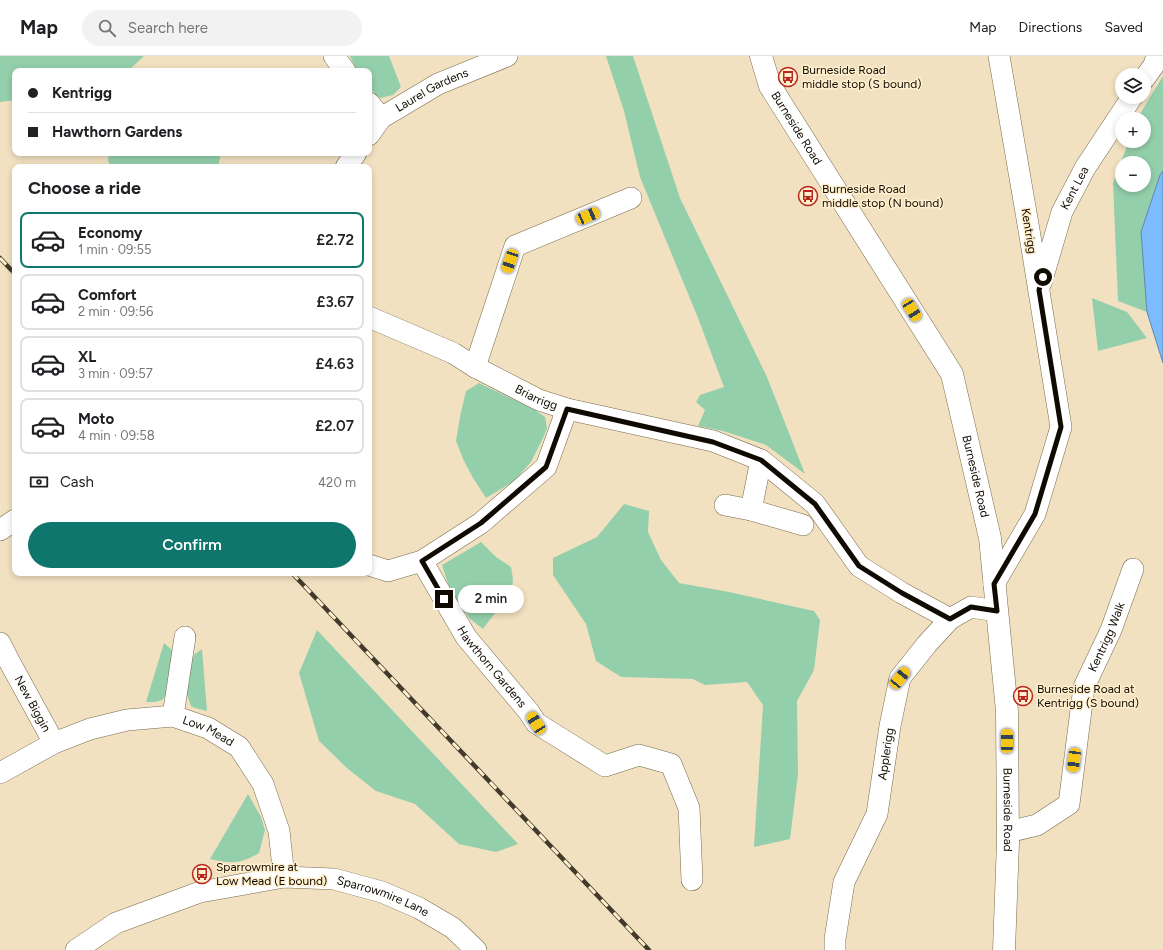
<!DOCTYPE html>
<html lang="en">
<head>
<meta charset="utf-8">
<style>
  :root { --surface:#fff; --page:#f2f2f2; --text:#202124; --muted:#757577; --line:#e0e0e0; --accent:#0f766e }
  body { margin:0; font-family:Figtree,sans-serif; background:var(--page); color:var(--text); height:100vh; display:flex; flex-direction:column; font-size:15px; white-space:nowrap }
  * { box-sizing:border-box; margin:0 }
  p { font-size:13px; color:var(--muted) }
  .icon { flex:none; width:22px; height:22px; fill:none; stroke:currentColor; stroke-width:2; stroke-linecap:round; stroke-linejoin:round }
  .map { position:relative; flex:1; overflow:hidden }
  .side { position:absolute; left:12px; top:108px; width:360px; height:412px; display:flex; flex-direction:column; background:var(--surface); border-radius:8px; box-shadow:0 2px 6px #0003 }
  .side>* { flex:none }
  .hud { position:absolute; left:12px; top:12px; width:360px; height:88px; border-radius:8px; box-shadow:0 2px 6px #0003; display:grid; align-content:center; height:88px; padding:0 16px; background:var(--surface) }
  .tools { position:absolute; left:1115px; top:12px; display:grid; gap:8px }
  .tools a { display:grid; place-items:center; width:36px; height:36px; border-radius:50%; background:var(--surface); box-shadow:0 2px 6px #0003; font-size:20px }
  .end { position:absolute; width:18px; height:18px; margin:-9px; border:5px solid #100b02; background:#fff; box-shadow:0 0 0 2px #fff }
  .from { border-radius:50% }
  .bubble { position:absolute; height:28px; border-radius:14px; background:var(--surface); box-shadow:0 2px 6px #0003; font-size:13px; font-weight:600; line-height:28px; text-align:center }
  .car { position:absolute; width:12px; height:24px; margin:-12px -6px; border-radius:5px; box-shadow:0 0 3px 1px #0007; background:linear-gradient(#f5c518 24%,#345 0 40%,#f5c518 0 76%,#345 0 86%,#f5c518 0) }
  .hud b { display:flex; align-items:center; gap:14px; height:38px; font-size:15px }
  .hud b+b { border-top:1px solid var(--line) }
  .hud i { width:10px; height:10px; background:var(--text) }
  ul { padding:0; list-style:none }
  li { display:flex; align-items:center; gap:12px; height:56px; margin:0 8px 6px; padding:0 8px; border:2px solid var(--line); border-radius:8px }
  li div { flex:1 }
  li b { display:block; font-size:15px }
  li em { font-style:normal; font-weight:600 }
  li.selected { border-color:var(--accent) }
  li>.icon { width:36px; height:36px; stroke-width:1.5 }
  h2 { padding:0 16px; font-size:18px; line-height:48px }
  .pay { display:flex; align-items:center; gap:10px; height:44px; padding:0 16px; font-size:15px }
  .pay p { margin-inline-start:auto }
  .cta { display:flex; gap:8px; margin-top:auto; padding:8px 16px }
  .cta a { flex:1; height:46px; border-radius:24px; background:var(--accent); color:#fff; font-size:16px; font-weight:600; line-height:46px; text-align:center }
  header { display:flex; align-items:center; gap:24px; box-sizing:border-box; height:56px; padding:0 20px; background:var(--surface); border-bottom:1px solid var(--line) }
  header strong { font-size:19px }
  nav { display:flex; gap:22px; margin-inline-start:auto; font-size:14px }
  .search { width:280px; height:36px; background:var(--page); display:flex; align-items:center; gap:10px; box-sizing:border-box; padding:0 14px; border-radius:22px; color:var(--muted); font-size:15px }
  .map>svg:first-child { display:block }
</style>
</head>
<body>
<header>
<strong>Map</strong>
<div class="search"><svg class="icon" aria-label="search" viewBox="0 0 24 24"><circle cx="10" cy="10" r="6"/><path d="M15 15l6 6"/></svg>Search here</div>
<nav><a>Map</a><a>Directions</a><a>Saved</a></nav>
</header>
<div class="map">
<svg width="1163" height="894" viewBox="0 0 1163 894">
  <rect width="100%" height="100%" fill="#f2e1c0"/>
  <g fill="#94cfab" fill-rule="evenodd">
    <path d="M0 0H144L128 15H15V44L0 46Z"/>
    <path d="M350 0H389L401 31 393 39 380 42 369 32V15H357Z"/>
    <path d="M606 0H633L680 142 767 321 805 418 766 389 723 375 698 370 705 354 696 346 700 339 724 331 698 262 640 121 624 55Z"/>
    <path d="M1163 20V115L1160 119 1141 176 1147 256 1118 245 1113 127 1129 85H1144V63H1137ZM1122 107H1144V129H1122Z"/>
    <path d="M109 97H221L218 111H110L108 104Z"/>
    <path d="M1092 242 1127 256 1147 282 1098 295Z"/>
    <path d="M479 327 535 354 545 361 547 372 543 382 531 406 514 425 486 442 473 422 464 405 456 385 460 361 466 335Z"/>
    <path d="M624 448 649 455 648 476 661 504 679 527 729 536 814 555 820 564 814 614 797 645 798 718 790 783 754 791 763 649 747 626 705 629 693 623 621 621 596 605 586 568 553 519V502L597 481Z"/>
    <path d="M481 486 496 501 511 511C512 517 514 524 512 530 509 541 490 563 483 573L470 563 451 537 442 509Z"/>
    <path d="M317 574 518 788 496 796 459 788 415 748 376 735 348 713 319 685 299 617Z"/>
    <path d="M164 587 172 594 174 603 166 639 162 644 155 646H146Z"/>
    <path d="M202 593 207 655 195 652 191 650 185 633 189 607 195 598Z"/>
    <path d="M248 738 261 761 265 774 259 797C242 808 229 808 210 803Z"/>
  </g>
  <path fill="#7cbcfc" stroke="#5c87b1" d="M1163 115V307L1147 256 1141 176 1160 119Z"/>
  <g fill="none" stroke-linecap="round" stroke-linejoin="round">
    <g stroke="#786a4c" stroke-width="22">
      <g id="minor">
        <path d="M334 0 345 15"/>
        <path d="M1144 23 1154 9 1157 0"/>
        <path d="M369 47 381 62"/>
        <path id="s1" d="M369 79 381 62 438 28 507 0"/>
        <path d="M346 111 356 97"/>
        <path id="s2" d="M1041 227 1062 156 1085 112 1132 41"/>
        <path id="s3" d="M369 261 453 297 475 311 539 344 567 353 713 385 761 404 815 448 859 510 902 537 950 563"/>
        <path d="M475 311 515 190 631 142"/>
        <path d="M761 404 751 454 803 469"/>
        <path d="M725 449 751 454"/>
        <path d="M0 474 15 464"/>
        <path id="s4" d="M422 505 466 581 529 656 536 667 605 710 639 699 671 708 689 752 692 824"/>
        <path d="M369 509 388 515 422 505 481 467 546 411 567 353"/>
        <path d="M994 528 1035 458 1061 371 1029 174 999 0"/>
        <path id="s5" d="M0 587 8 603 54 687"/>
        <path d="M173 660 185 581"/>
        <path id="s6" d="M0 717 54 687 90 673 127 664 173 660 208 672 239 691 263 728 279 775 284 821"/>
        <path id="s7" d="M1008 776 1037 769 1069 748 1084 631 1111 574 1133 513"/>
        <path id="s8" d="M76 894 116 867 200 836 284 821 334 823 382 836 419 852 453 872 476 894"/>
        <path id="s9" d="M835 894V883L844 826 877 758 890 670 900 622 927 588 950 563 971 551 997 555"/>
      </g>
    </g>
    <g stroke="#786a4c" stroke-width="23">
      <g id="tertiary">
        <path id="s10" d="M761 0 770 30 952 318 990 482 1007 655 1008 786 1004 894"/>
      </g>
    </g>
    <use href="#minor" stroke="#fff" stroke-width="21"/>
    <use href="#tertiary" stroke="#fff" stroke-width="22"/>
    <g stroke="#423b2c" stroke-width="4.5">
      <g id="rail">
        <path d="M0 202 15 218"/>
        <path d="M292 517 649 894"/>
      </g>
    </g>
    <use href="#rail" stroke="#ffefcd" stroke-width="3" stroke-dasharray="9" stroke-linecap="butt"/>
  </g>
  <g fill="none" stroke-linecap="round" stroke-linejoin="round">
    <path stroke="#100b02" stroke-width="5" d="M444 543 422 505 481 467 546 411 567 353 713 386 761 404 815 448 859 510 902 537 950 563 971 551 997 555 994 528 1035 458 1061 371 1039 234 1043 221"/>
  </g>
  <defs>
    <g id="bus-ring" transform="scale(1)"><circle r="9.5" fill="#ffefcd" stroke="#b6271f" stroke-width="1.5"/><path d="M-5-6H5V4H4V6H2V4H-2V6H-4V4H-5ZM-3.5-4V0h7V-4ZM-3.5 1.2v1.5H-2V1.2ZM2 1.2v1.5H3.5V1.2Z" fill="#b6271f"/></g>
  </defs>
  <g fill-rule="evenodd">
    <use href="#bus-ring" x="788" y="21"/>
    <use href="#bus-ring" x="808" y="140"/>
    <use href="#bus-ring" x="1023" y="640"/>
    <use href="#bus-ring" x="202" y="818"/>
  </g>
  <g text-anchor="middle" stroke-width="3" stroke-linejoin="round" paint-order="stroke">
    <g font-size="12" fill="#100b02" stroke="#ffefcd" text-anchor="start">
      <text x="802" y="18">Burneside Road<tspan x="802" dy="14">middle stop (S bound)</tspan></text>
      <text x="822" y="137">Burneside Road<tspan x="822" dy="14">middle stop (N bound)</tspan></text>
      <text x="1037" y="637">Burneside Road at<tspan x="1037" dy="14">Kentrigg (S bound)</tspan></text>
      <text x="216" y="815">Sparrowmire at<tspan x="216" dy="14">Low Mead (E bound)</tspan></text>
    </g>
    <g font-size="12" fill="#100b02" stroke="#ffefcd">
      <text dy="4" stroke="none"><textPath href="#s1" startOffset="79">Laurel Gardens</textPath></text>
      <text dy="4" stroke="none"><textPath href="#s10" startOffset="81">Burneside Road</textPath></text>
      <text dy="4" stroke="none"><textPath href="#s2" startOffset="101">Kent Lea</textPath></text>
      <text transform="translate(1029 175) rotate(81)" y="4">Kentrigg</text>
      <text dy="4" stroke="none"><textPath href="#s3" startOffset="186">Briarrigg</textPath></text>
      <text dy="4" stroke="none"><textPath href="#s10" startOffset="477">Burneside Road</textPath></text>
      <text dy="4" stroke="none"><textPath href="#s7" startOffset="241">Kentrigg Walk</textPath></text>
      <text dy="4" stroke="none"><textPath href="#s4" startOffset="127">Hawthorn Gardens</textPath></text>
      <text dy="4" stroke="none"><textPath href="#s5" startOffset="69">New Biggin</textPath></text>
      <text dy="4" stroke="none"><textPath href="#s6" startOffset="223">Low Mead</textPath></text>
      <text dy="4" stroke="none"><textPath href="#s9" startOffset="205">Applerigg</textPath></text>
      <text dy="4" stroke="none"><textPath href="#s10" startOffset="813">Burneside Road</textPath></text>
      <text dy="4" stroke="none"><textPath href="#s8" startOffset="325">Sparrowmire Lane</textPath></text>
    </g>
  </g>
</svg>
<div class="tools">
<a><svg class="icon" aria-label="layers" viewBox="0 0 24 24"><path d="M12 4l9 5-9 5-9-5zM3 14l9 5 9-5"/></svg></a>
<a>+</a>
<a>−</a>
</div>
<i class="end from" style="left:1043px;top:221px"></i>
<i class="end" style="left:444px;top:543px"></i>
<div class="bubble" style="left:458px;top:529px;width:66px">2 min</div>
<i class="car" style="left:588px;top:160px;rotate:67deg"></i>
<i class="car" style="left:510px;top:205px;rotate:199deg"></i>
<i class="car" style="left:912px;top:254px;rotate:148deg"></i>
<i class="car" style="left:900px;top:622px;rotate:39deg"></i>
<i class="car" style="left:536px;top:667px;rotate:327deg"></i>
<i class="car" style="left:1007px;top:685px;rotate:0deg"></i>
<i class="car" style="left:1074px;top:704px;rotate:187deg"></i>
<div class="hud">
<b><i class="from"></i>Kentrigg</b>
<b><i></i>Hawthorn Gardens</b>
</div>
<section class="side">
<h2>Choose a ride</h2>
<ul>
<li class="selected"><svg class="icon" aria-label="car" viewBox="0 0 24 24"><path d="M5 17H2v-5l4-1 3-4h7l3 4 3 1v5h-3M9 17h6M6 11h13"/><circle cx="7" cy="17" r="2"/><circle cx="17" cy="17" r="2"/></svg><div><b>Economy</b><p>1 min · 09:55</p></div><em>£2.72</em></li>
<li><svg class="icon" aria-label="car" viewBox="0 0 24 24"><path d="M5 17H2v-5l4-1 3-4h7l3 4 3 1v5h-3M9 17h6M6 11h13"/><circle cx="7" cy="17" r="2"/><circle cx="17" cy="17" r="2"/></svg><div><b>Comfort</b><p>2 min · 09:56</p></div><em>£3.67</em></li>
<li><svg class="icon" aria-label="car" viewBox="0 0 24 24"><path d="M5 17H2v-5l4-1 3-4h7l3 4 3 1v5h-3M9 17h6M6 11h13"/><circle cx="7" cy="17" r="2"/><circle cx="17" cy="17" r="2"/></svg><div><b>XL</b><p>3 min · 09:57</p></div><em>£4.63</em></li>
<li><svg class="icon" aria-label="car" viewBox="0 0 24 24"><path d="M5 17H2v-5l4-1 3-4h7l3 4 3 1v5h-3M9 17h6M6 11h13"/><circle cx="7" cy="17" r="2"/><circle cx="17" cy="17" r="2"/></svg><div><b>Moto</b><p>4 min · 09:58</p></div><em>£2.07</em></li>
</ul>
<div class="pay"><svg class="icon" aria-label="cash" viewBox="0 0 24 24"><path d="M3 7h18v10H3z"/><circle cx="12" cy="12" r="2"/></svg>Cash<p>420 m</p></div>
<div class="cta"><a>Confirm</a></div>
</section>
</div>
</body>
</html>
